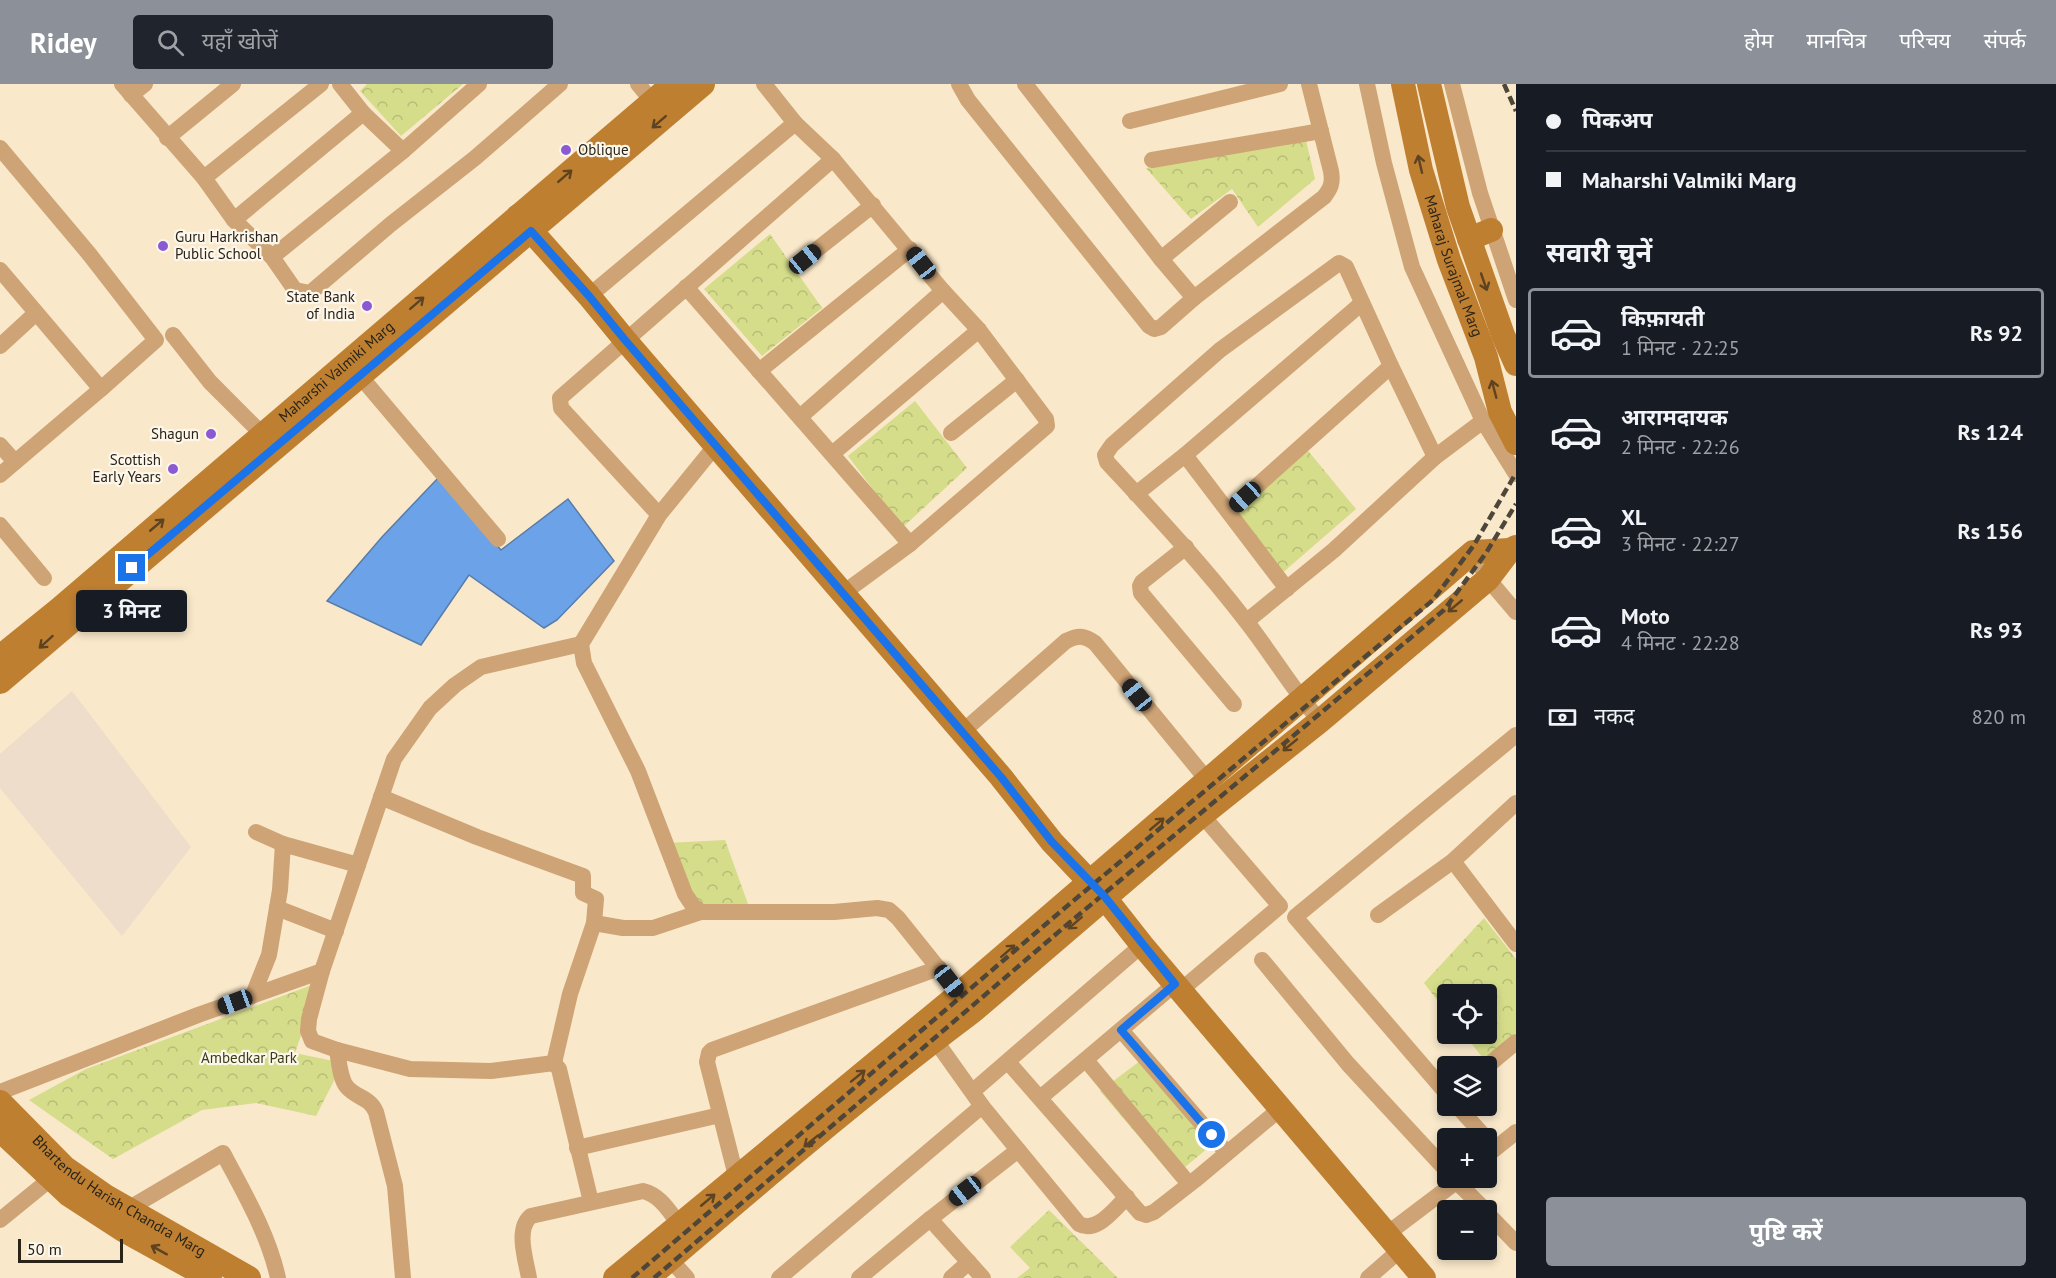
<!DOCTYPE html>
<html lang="hi">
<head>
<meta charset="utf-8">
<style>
  :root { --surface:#171b24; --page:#20242c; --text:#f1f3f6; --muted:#9ea1a6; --line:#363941; --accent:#8c9099 }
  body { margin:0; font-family:"PT Sans","Noto Sans Devanagari",sans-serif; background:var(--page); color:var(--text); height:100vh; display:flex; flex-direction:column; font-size:22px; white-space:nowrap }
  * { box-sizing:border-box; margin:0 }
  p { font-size:20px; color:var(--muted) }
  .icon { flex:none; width:33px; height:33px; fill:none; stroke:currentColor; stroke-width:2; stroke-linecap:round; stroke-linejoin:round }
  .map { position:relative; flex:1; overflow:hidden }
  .panel { display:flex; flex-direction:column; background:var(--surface); width:540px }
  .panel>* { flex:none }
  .guide { display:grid; align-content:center; height:132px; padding:0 30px; background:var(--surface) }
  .fabs { position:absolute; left:1437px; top:900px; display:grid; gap:12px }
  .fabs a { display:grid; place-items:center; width:60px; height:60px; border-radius:6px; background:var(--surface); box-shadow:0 3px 9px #0003; font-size:30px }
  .scale { position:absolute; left:18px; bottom:15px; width:105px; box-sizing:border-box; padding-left:6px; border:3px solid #292318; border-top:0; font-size:16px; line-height:21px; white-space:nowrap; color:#292318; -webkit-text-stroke:4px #fdf6ea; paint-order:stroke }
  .end { position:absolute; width:27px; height:27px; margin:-14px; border:8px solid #1a73e8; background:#fff; box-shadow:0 0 0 3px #fff }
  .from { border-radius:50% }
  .bubble { position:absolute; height:42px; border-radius:6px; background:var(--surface); box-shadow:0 3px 9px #0003; font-size:20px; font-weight:700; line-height:42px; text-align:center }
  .car { position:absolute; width:18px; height:36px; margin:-18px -9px; border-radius:8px; box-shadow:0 0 4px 2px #0007; background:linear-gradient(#222 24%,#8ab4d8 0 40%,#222 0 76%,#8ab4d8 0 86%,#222 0) }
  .guide b { display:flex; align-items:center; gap:21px; height:57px; font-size:22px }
  .guide b+b { border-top:2px solid var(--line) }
  .guide i { width:15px; height:15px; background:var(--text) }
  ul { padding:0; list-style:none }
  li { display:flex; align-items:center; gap:18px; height:90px; margin:0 12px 9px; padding:0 18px; border:3px solid transparent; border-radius:6px }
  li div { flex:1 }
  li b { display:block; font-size:22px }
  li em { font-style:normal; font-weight:700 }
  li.current { border-color:var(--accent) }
  li>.icon { width:54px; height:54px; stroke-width:1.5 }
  h2 { padding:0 30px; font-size:27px; line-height:72px }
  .pay { display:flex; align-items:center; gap:15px; height:66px; padding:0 30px; font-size:22px }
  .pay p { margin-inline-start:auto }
  .button { display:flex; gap:12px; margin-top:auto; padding:12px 30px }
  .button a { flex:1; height:69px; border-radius:6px; background:var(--accent); color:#fff; font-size:24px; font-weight:700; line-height:69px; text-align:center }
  header { display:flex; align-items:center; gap:36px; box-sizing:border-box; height:84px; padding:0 30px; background:var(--accent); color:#fff }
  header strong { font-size:28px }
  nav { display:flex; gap:33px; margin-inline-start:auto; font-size:21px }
  .search { width:420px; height:54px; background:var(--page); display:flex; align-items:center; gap:15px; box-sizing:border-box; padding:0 21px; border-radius:6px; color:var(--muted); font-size:22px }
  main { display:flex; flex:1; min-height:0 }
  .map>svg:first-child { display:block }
</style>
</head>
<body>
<header>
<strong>Ridey</strong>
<div class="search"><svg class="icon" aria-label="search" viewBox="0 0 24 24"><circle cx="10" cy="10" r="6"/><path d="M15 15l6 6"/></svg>यहाँ खोजें</div>
<nav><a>होम</a><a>मानचित्र</a><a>परिचय</a><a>संपर्क</a></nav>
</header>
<main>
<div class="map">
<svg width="1516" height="1194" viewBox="0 0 1516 1194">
  <defs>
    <pattern id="park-crowns" width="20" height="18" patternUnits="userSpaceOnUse" patternTransform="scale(1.5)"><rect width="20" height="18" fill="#d5dd8a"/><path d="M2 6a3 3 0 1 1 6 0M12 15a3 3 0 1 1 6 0" fill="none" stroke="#b7bd76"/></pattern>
  </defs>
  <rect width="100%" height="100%" fill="#f9e8ca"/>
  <path fill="#eeddcb" d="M72 607 191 763 122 852 0 704V670Z"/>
  <g fill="url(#park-crowns)">
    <path d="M367 0H463L401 52 360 7Z"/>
    <path d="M1305 52 1315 95 1258 143 1232 105 1191 135 1146 84Z"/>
    <path d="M770 150 822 224 762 272 704 205Z"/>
    <path d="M915 317 967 384 902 444 848 372Z"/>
    <path d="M1305 363 1356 425 1280 491 1230 428Z"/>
    <path d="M725 756 748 820 685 823 667 759Z"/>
    <path d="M1484 834 1516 875V949L1486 978 1464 950H1486V910H1448L1447 929 1424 899Z"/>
    <path d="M312 901 317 905 295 969 343 979 316 1032 256 1019 202 1026 113 1075 29 1016 86 985Z"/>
    <path d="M1140 977 1214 1059 1173 1093 1100 1007Z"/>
    <path d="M1049 1126 1118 1194H1017L1030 1184 1010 1163Z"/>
  </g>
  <path fill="#6ca2e7" stroke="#587ca9" stroke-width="1.5" d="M438 394 501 466 568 415 614 477 557 536 544 544 469 491 421 561 327 517 382 453Z"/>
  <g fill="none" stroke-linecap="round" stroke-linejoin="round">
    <g stroke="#cea375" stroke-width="16">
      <path d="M122 0 204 94 234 136 272 173 295 206 310 209 391 140 475 74 560 0"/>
      <path d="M340 0 363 29 403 67"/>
      <path d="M638 0 652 17"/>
      <path d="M764 0 795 39 833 75 943 207 979 246 1046 335 1047 342 910 460 842 510"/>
      <path d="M959 0 968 16 1149 242 1154 245 1161 243 1194 214 1324 113C1331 104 1333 99 1331 87L1309 0"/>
      <path d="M1025 0 1161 175 1194 214"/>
      <path d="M1367 0 1384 79 1412 183 1483 337 1516 390"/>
      <path d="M1452 0 1480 109 1516 216"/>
      <path d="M131 11 145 0"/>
      <path d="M1130 37 1280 0"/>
      <path d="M167 54 233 0"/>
      <path d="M0 64 90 171 156 256 101 305 0 391"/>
      <path d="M1152 76 1321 47"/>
      <path d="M204 94 321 0"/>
      <path d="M234 136 363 29"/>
      <path d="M272 173 403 67 479 0"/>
      <path d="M805 175 873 121"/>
      <path d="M1161 175 1230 118"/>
      <path d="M0 186 101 305"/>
      <path d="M686 203 910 460"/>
      <path d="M589 212 795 39"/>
      <path d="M173 251 210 298 263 351"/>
      <path d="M0 262 36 229"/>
      <path d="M759 287 910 165"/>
      <path d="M360 292 498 455"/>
      <path d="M800 333 943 207"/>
      <path d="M951 349 1017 296"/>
      <path d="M0 361 15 378"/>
      <path d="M716 361 659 431 581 560 584 579 638 687 685 810 693 822 701 828H834L877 824 889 826 898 834 959 910"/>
      <path d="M832 370 979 246"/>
      <path d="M1185 371 1287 505"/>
      <path d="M1136 410 1185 371 1362 219"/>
      <path d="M1229 427 1391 282"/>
      <path d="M659 431 561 324 560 314 833 75"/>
      <path d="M0 441 44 494"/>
      <path d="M1186 463 1142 498 1140 502 1141 509 1234 620"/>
      <path d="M1473 468 1488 495 1516 528"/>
      <path d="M1247 537 1334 466 1435 373 1483 337"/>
      <path d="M581 560 481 583 455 601 430 624 394 675 322 887 309 935 308 947 312 957 337 966 410 985 491 987 554 979 559 985 591 1118"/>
      <path d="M1320 637C1292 605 1272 570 1246 537 1203 481 1155 430 1107 378L1105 371 1112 361 1220 266 1339 179 1346 183 1391 282 1435 373"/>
      <path d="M961 649 1066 557C1078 551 1084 551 1095 559L1208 697"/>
      <path d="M381 713 477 753 583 792V809L596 815 594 839 570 910 554 979"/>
      <path d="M256 748 283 760"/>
      <path d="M1453 777 1516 860"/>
      <path d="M277 824 336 847"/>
      <path d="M1378 831 1453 777 1516 719"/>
      <path d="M594 839 623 844H653L701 828"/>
      <path d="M1262 876 1348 980 1448 1088"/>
      <path d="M1181 906 1280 822 1202 731"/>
      <path d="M253 911 269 871 280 806 283 760 358 781"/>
      <path d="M1121 946 1227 1069"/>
      <path d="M935 956 982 1022 1079 1140C1097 1150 1115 1124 1127 1113"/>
      <path d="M337 966C339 977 340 995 347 1003 356 1014 370 1013 376 1028L395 1102 403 1194"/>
      <path d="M1086 976 1189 1100"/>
      <path d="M1008 978 1140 1129 1146 1131 1154 1128 1195 1096 1280 1025"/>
      <path d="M1486 983 1516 958"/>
      <path d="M973 1007 1142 861"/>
      <path d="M0 1008 198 931 322 887"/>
      <path d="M1448 1011 1295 833 1516 651"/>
      <path d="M1040 1014 1175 900"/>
      <path d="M1457 1022 1486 1054"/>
      <path d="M577 1064 720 1031"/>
      <path d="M1486 1072 1516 1048"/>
      <path d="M736 1092 707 978 709 969 712 966 939 884"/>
      <path d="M1453 1094 1485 1126"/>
      <path d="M128 1125 223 1069C244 1109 268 1149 278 1194"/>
      <path d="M1486 1128 1516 1159"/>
      <path d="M930 1135 983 1194"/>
      <path d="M0 1136 59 1088"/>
      <path d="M1387 1150 1461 1094"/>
      <path d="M670 1175 687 1194"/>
      <path d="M529 1194C526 1176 515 1145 531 1132L643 1107C660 1111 669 1127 679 1140"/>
      <path d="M779 1194 982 1022"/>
      <path d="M859 1194 930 1135 1018 1066"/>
      <path d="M951 1194 969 1178"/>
      <path d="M1368 1194 1400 1166"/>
    </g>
    <g stroke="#be7f31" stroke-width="24">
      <path id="s1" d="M1403 0 1421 86 1449 176 1486 273 1500 328 1516 359"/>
      <path d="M1429 0 1458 123 1503 251 1516 280"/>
      <path d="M518 132 589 212 625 256 1001 693 1052 758 1105 814 1142 861 1424 1194"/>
      <path d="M1469 155 1491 146"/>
      <path id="s2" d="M0 573 58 526 673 0"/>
      <path d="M0 598 703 0"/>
      <path id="s3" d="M0 1018 64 1083 107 1113 249 1194"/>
      <path d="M0 1046 69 1111 123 1146 210 1194"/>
      <path d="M615 1194 959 910 1473 468 1510 466 1516 463"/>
      <path d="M648 1194C754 1103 860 1012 972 928L1202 731 1320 637 1488 495 1510 466"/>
    </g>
    <g stroke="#4e4638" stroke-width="4.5" stroke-dasharray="9 4.5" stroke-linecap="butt">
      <path d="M1504 0 1516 27"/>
      <path d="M632 1194 1060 828 1433 516 1474 461 1516 389"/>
      <path d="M654 1194 1069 839 1444 526 1486 469 1516 420"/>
    </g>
  </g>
  <defs><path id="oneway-shaft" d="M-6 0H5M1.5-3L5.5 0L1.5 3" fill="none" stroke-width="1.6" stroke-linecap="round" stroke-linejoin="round" transform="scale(1.5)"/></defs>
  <g stroke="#5d4321">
    <use href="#oneway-shaft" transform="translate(659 38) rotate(139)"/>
    <use href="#oneway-shaft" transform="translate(1420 80) rotate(-103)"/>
    <use href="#oneway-shaft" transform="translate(565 92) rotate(-41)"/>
    <use href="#oneway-shaft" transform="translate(1484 198) rotate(71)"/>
    <use href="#oneway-shaft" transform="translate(417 219) rotate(-41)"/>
    <use href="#oneway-shaft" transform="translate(1494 305) rotate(-105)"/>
    <use href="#oneway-shaft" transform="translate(157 441) rotate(-40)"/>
    <use href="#oneway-shaft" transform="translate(1455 522) rotate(140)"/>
    <use href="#oneway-shaft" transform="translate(46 558) rotate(138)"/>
    <use href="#oneway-shaft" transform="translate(1290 661) rotate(141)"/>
    <use href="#oneway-shaft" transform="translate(1157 740) rotate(-40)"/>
    <use href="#oneway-shaft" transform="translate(1075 839) rotate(139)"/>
    <use href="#oneway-shaft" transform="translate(1008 867) rotate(-41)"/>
    <use href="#oneway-shaft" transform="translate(858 992) rotate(-39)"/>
    <use href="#oneway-shaft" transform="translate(811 1057) rotate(141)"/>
    <use href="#oneway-shaft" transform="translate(708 1116) rotate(-40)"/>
    <use href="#oneway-shaft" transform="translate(159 1166) rotate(-151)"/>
  </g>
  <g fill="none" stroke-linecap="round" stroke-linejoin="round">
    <path stroke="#1a73e8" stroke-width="8" d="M132 484 531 147 589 212 625 256 1001 693 1052 758 1105 813 1175 900 1121 946 1212 1051"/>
  </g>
  <g fill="#8b5ad3" stroke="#fdf6ea" stroke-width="2">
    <circle cx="566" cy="66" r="6"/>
    <circle cx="163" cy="162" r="6"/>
    <circle cx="367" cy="222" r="6"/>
    <circle cx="211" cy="350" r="6"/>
    <circle cx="173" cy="385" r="6"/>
  </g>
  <g text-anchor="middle" stroke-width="4.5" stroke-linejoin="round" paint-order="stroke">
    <g font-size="15" fill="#292318" stroke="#fdf6ea" text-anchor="end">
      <text x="578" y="71" text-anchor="start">Oblique</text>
      <text x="175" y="158" text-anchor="start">Guru Harkrishan<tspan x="175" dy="17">Public School</tspan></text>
      <text x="355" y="218">State Bank<tspan x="355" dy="17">of India</tspan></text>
      <text x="199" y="355">Shagun</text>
      <text x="161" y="381">Scottish<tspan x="161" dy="17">Early Years</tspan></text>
    </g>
    <g font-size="15" fill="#292318" stroke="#fdf6ea">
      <text dy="5" stroke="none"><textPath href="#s1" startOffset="189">Maharaj Surajmal Marg</textPath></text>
      <text dy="5" stroke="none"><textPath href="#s2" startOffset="441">Maharshi Valmiki Marg</textPath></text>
      <text dy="5" stroke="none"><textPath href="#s3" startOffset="153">Bhartendu Harish Chandra Marg</textPath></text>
    </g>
    <g font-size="15" fill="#3a3c15" stroke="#fdf6ea">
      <text x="249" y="979">Ambedkar Park</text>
    </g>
  </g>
</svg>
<div class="fabs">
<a><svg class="icon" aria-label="locate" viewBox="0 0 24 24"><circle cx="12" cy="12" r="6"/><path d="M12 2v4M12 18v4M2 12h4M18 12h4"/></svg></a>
<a><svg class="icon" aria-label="layers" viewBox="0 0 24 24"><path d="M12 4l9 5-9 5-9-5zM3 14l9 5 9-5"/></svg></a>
<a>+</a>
<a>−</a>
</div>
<div class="scale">50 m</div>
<i class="end from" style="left:1212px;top:1051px"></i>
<i class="end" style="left:132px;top:484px"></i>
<div class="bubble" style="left:76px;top:506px;width:111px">3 मिनट</div>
<i class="car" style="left:805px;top:175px;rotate:51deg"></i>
<i class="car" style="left:921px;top:179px;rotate:322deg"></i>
<i class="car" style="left:1245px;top:413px;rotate:228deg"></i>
<i class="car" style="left:1137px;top:611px;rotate:321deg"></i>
<i class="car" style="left:949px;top:897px;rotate:142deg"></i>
<i class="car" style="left:235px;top:918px;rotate:250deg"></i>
<i class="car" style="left:965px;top:1107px;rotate:232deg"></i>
</div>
<section class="panel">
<div class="guide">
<b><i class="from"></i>पिकअप</b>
<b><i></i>Maharshi Valmiki Marg</b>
</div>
<h2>सवारी चुनें</h2>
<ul>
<li class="current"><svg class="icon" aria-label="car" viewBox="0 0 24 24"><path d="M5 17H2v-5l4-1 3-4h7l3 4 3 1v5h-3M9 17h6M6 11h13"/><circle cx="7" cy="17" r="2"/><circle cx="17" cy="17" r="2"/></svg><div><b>किफ़ायती</b><p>1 मिनट · 22:25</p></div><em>Rs 92</em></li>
<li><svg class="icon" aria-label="car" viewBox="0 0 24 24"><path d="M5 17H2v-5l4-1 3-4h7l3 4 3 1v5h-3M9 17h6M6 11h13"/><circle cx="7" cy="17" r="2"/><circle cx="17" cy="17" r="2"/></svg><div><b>आरामदायक</b><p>2 मिनट · 22:26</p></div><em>Rs 124</em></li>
<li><svg class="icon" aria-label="car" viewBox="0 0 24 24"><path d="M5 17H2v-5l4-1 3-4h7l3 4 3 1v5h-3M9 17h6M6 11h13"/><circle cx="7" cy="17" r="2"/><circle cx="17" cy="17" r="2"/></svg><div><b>XL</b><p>3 मिनट · 22:27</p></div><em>Rs 156</em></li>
<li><svg class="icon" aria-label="car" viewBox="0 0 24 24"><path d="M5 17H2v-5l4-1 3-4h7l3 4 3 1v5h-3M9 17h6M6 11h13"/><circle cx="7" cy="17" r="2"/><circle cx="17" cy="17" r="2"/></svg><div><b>Moto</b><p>4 मिनट · 22:28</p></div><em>Rs 93</em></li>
</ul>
<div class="pay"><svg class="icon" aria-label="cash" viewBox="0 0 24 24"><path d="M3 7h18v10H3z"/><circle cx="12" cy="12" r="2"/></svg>नकद<p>820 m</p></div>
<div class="button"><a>पुष्टि करें</a></div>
</section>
</main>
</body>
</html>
